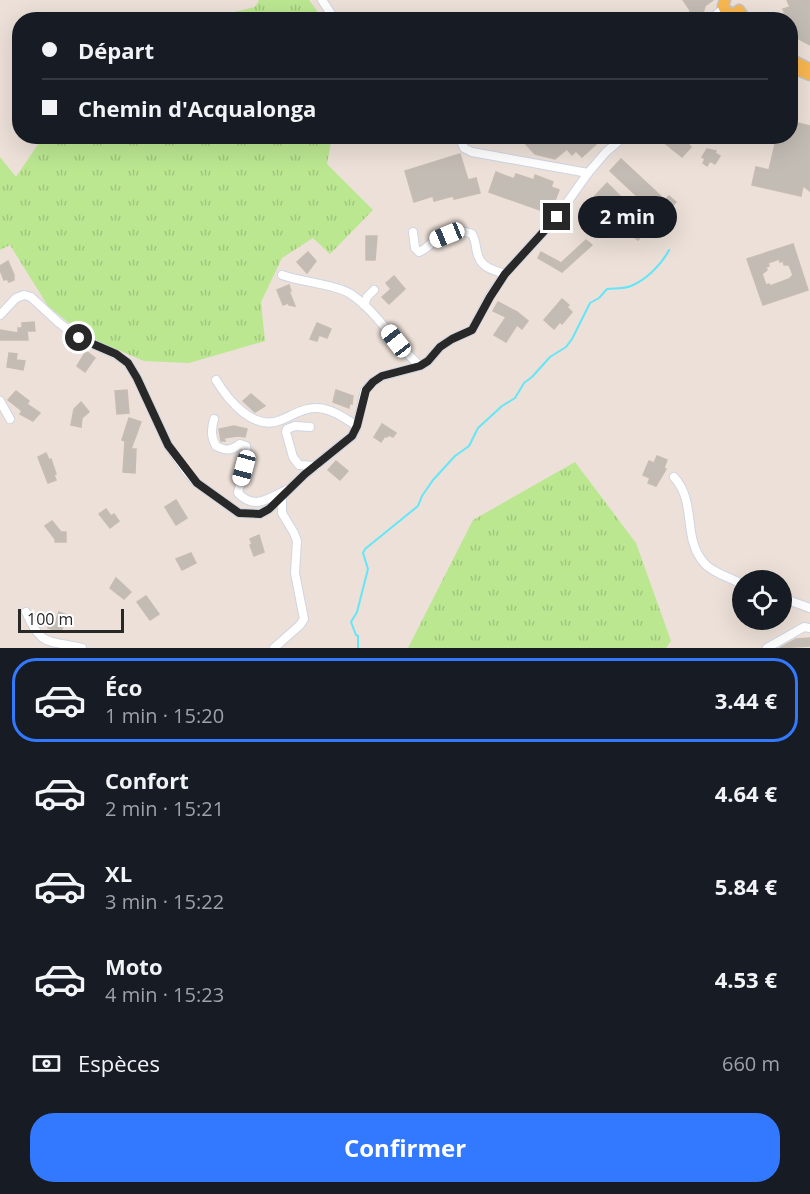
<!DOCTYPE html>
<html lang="fr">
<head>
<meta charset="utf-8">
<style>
  :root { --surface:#171b24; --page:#20242c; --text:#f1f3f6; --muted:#9ea1a6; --line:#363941; --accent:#3279ff }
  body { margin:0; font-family:"Open Sans",sans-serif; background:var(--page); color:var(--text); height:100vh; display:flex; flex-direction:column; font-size:22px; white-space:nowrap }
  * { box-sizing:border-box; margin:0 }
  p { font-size:20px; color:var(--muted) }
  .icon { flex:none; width:33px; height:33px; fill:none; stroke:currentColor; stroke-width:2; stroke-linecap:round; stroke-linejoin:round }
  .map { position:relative; height:648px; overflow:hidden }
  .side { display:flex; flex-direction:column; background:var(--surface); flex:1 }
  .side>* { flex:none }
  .hud { position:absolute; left:12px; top:12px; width:786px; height:132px; border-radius:24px; box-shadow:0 6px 24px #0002; display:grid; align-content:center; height:132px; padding:0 30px; background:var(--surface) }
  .fabs { position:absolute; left:732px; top:570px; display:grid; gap:12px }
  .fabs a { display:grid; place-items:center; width:60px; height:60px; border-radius:50%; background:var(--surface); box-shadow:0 6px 24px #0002; font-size:30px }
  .scale { position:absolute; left:18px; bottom:15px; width:106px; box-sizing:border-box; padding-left:6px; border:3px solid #282828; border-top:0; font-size:16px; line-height:21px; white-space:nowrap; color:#282828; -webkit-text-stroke:4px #fff; paint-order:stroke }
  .end { position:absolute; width:27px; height:27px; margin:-14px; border:8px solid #282828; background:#fff; box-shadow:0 0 0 3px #fff }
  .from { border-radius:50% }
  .bubble { position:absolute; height:42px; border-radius:21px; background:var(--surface); box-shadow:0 6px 24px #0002; font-size:20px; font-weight:700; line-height:42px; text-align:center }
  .car { position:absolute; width:18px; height:36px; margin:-18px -9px; border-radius:8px; box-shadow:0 0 4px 2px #0007; background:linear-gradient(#fff 24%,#345 0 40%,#fff 0 76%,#345 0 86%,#fff 0) }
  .hud b { display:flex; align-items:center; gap:21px; height:57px; font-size:22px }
  .hud b+b { border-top:2px solid var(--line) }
  .hud i { width:15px; height:15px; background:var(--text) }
  ul { padding:10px 0 0; list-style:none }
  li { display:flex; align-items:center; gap:18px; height:84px; margin:0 12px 9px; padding:0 18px; border:3px solid transparent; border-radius:24px }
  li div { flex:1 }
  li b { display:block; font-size:22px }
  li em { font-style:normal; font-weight:700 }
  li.selected { border-color:var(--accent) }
  li>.icon { width:54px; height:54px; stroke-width:1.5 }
  .pay { display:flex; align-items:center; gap:15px; height:66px; padding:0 30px; font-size:22px }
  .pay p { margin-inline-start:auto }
  .button { display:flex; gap:12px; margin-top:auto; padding:12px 30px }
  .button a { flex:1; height:69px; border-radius:24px; background:var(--accent); color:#fff; font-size:24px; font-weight:700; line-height:69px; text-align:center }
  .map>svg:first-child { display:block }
</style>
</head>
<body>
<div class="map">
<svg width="810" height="648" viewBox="0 0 810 648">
  <defs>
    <pattern id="grass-tufts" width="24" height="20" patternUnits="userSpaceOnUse" patternTransform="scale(1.5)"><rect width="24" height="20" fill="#bbe791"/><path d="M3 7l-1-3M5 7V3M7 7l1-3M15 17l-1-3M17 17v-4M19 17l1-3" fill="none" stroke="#a1c67d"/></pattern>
  </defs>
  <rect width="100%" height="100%" fill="#ece0d8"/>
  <g fill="url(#grass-tufts)">
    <path d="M259 0H309L323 19H205L255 7Z"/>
    <path d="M43 137H332L327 164 373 210 330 254 313 238 282 258 261 302 265 341 189 363 144 361 85 336 48 306 10 245 0 250V157L16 177Z"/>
    <path d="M575 462 636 543 671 641 666 648H408L473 520Z"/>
  </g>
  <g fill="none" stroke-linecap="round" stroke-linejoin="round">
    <path stroke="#64e6f6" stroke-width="2" d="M358 648V636L356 635 351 622 357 612 368 569 363 553 365 549 418 506 422 496 433 480 455 456 469 446 478 428 502 406 515 398 524 383 532 377 550 357 566 347 572 339 590 303 599 298 607 289C614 288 624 289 631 286 646 280 662 264 669 250"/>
  </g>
  <g fill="#c3bcb4" stroke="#c7bcb2" stroke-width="1.5" fill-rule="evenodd">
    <path d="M683 0H713L705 6 701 20H688L690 10Z"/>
    <path d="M787 0H810V45L793 36 790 29V20H787L783 9 790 7Z"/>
    <path d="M790 121 810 126V191L803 186 801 196 752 185 756 167 769 170 777 136H790Z"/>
    <path d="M526 136H605L582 157 576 151 572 155 567 149 555 159 535 154 522 140Z"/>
    <path d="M656 136H682L691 147 682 157Z"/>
    <path d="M707 149 716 151 715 153 720 156 715 164 710 161 707 166 703 163 705 159 702 157Z"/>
    <path d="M460 154 468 180 476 178 480 193 454 199 453 196 434 201 433 196 414 202 405 171Z"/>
    <path d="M621 159 665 200 669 196 676 202 663 216 648 202 639 212 633 207 640 199 610 171Z"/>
    <path d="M496 172 514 179 516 174 534 180 535 175 553 182 551 187 559 190 551 211 544 208 543 211 489 192Z"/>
    <path d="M607 183 622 198 605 217 610 222 598 235 594 231 598 227 581 211Z"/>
    <path d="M643 218 649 223 642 231 644 233 638 240 630 234Z"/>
    <path d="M366 236H377L375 260H366Z"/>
    <path d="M586 240 592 245 562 272 538 258 541 252 561 263Z"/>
    <path d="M793 244 808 290 763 305 747 259ZM779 259 780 262 783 261 784 265H789L793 275 789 279 770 286 769 284 766 285 762 274 767 270 766 267 769 266 768 263Z"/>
    <path d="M308 252 316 261 307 273 297 262Z"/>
    <path d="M8 261 14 275V280L9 282 7 279 4 280 0 270V266Z"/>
    <path d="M394 276 405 289 389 304 382 297 391 289 386 283Z"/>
    <path d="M289 285 291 291H289L295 306 289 305 288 303 283 305 277 290Z"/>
    <path d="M562 299 569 305 567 307 572 312 562 324 560 322 554 329 544 320Z"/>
    <path d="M498 302 517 312 528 321 522 329 517 325 506 342 494 335 506 317 493 311Z"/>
    <path d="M34 322 35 331H27L28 340H0V330L18 333V328H22V323Z"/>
    <path d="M317 323 331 329 327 338 319 335 317 341 310 339Z"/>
    <path d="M86 351 95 358 85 372 77 366Z"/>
    <path d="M9 353 17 354 16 360 25 361 23 370 7 367Z"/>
    <path d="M127 390 129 413 117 414 115 391Z"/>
    <path d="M336 390 353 396 352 404 350 403 349 408 333 402Z"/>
    <path d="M16 391 29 401 27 404 40 413 33 421 20 414 22 411 8 400Z"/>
    <path d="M251 394 265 406 255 412 243 401Z"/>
    <path d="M81 402 89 412 82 418 81 427 71 425 74 409Z"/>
    <path d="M129 418 141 422 131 449H136L135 473 123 472 125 441 122 440Z"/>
    <path d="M382 424 396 433 393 437 389 435 387 437 385 436 381 442 374 437Z"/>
    <path d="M234 426 247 429 245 437 238 436 224 438 225 441H221L219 429Z"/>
    <path d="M46 453 49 460 51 459 56 474 54 475 56 480 48 483 38 457Z"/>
    <path d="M657 456 667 460 664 468 666 469 656 486 648 483 650 478 643 475 649 461 654 463Z"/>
    <path d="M336 461 348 471 340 480 328 470Z"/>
    <path d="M176 500 187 518 176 525 165 507Z"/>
    <path d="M106 509 111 516 114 514 119 521 110 528 99 514Z"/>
    <path d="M52 521 61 532H66V542H55V539L45 526Z"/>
    <path d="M259 535 264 552 254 556 250 545 252 544 250 539Z"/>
    <path d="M191 553 196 563 182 570 176 559Z"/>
    <path d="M116 578 131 592 124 599 110 588Z"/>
    <path d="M146 596 159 614 150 620 137 602Z"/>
    <path d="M59 612 67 615 61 632 48 628 50 621 55 622Z"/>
    <path d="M810 638V646L780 648 796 639Z"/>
  </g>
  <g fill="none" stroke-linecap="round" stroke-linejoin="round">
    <g stroke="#ced5e3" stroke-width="10">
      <g id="minor">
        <path d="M322 0 335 20"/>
        <path d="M710 20 724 8"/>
        <path d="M459 136 464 148 472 152 588 173"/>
        <path d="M413 232 415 248 419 252C425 250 429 245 434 241 445 234 459 228 472 234 477 242 475 250 479 258 483 268 496 271 505 274"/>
        <path d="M282 275C301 282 333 284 349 293 375 309 396 345 420 366"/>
        <path d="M364 305 367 297 374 290"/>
        <path d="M0 315 16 298 24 295 31 297 58 322 79 338 115 354 128 363 137 378 168 445 186 471 197 483 239 513 260 514 269 509 305 474 352 436 357 426 365 390 373 382 383 376 420 366 428 361 440 347 452 339 472 330 490 296 505 274 557 217 588 173 606 152 625 136"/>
        <path d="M216 380C228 400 254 432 281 420 295 414 308 405 324 409 336 411 347 420 357 426"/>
        <path d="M0 401 10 419"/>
        <path d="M214 419C211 430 211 437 216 446 226 451 231 451 240 444L246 446 247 455 238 493C254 510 268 499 286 490"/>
        <path d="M310 427 295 426 287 429 286 432 293 457 299 465 316 466"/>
        <path d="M674 477C698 504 681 538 705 564 713 573 731 578 742 584"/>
        <path d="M782 598 810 608"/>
        <path d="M26 612C41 647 48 640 82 648"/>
        <path d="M274 648 300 625 304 619 295 573 297 541 294 533 282 513V498"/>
        <path d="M767 648 804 627 810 628"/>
      </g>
    </g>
    <g stroke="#c3c3c3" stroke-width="13">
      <g id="major">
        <path d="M725 0 723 6 725 10 734 14"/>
        <path d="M739 10 746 20"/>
        <path d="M790 59 810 69"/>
        <path d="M790 67 810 75"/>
      </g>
    </g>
    <use href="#minor" stroke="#fff" stroke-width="8"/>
    <use href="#major" stroke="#f9b750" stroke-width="10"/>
  </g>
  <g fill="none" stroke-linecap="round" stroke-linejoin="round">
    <path stroke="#282828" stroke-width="8" d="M79 338 116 354 128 363 137 378 168 445 197 483 239 513 260 514 269 509 305 474 352 436 357 426 366 390 373 382 382 376 420 366 428 361 440 347 452 339 472 330 490 297 505 274 557 217"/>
  </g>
</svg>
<div class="fabs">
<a><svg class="icon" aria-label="locate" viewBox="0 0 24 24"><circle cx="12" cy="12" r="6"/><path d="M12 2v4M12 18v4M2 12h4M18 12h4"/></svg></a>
</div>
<div class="scale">100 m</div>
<i class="end from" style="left:79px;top:338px"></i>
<i class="end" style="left:557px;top:217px"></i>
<div class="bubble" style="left:578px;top:196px;width:99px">2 min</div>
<i class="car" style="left:447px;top:235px;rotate:248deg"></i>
<i class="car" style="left:396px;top:341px;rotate:322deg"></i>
<i class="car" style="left:244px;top:468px;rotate:195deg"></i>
<div class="hud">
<b><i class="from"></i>Départ</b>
<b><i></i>Chemin d'Acqualonga</b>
</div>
</div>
<section class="side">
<ul>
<li class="selected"><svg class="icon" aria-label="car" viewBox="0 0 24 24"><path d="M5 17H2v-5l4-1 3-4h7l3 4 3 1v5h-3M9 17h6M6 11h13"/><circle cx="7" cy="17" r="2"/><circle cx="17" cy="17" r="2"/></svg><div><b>Éco</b><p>1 min · 15:20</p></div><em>3.44 €</em></li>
<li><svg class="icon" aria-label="car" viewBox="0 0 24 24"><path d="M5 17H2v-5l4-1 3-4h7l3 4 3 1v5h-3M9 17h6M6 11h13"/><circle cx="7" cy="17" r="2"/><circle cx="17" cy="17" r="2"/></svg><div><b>Confort</b><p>2 min · 15:21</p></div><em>4.64 €</em></li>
<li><svg class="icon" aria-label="car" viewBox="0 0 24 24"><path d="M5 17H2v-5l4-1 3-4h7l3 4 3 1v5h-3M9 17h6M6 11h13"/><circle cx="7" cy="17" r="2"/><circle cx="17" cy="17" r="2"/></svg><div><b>XL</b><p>3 min · 15:22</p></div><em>5.84 €</em></li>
<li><svg class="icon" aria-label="car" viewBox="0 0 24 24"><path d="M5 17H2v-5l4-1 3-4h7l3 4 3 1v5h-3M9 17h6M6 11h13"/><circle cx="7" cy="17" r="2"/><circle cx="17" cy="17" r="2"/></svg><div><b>Moto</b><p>4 min · 15:23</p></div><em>4.53 €</em></li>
</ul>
<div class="pay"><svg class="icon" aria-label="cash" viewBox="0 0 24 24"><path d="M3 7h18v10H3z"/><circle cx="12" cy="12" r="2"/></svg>Espèces<p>660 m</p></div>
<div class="button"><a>Confirmer</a></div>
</section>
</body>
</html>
